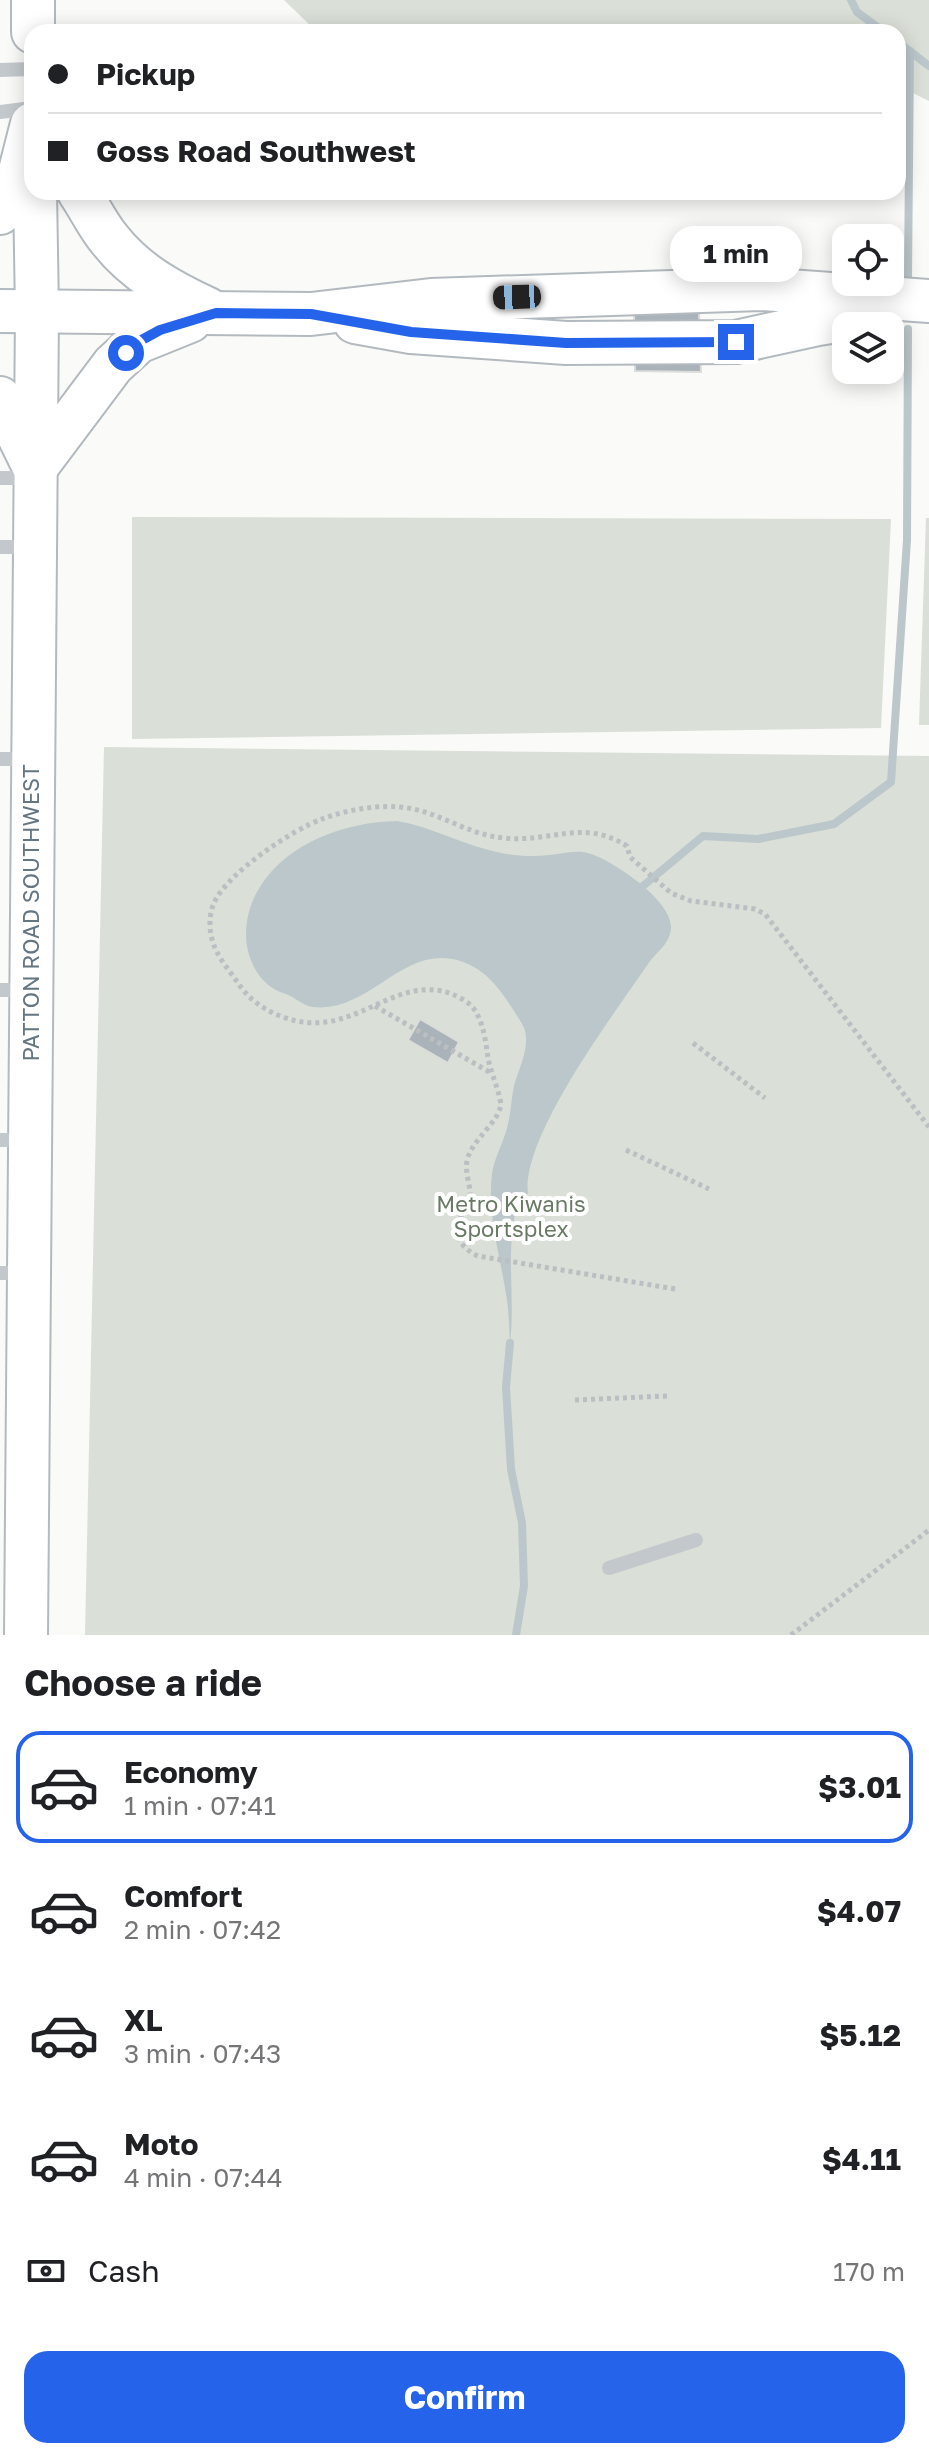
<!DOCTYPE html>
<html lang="en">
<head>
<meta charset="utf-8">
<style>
  :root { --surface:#fff; --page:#f2f2f2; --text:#202124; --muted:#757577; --line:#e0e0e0; --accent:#2563eb }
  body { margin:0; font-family:"Golos Text",sans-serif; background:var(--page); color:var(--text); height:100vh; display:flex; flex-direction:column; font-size:30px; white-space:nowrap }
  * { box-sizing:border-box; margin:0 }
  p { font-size:26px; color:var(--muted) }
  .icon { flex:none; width:44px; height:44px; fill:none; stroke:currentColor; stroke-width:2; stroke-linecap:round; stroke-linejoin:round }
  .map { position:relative; height:1635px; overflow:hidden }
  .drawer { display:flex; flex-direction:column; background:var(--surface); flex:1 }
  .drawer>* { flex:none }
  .banner { position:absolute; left:24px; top:24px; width:882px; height:176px; border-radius:24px; box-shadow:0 4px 20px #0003; display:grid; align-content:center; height:176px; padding:0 24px; background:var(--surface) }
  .tools { position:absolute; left:832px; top:224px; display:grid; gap:16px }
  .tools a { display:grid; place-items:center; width:72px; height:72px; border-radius:16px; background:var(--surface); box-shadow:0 4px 20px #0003; font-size:40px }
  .end { position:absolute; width:36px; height:36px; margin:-18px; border:10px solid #2563eb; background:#fff; box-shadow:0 0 0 4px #fff }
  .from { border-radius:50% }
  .bubble { position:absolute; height:56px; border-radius:24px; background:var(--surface); box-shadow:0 4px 20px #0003; font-size:26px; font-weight:700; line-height:56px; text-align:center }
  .car { position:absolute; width:24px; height:48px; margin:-24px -12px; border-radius:10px; box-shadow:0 0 6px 2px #0007; background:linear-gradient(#222 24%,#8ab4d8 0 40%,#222 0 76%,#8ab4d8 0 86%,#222 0) }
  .banner b { display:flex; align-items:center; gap:28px; height:76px; font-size:30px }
  .banner b+b { border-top:2px solid var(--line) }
  .banner i { width:20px; height:20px; background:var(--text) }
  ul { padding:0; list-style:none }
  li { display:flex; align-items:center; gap:24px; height:112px; margin:0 16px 12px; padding:0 8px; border:4px solid transparent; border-radius:24px }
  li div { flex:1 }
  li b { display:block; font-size:30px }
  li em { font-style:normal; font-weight:700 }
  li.on { border-color:var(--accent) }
  li>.icon { width:72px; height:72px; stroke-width:1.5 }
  h2 { padding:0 24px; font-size:36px; line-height:96px }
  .pay { display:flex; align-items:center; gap:20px; height:88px; padding:0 24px; font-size:30px }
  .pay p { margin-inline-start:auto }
  .action { display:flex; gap:16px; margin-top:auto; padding:16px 24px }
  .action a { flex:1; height:92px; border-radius:24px; background:var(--accent); color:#fff; font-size:32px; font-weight:700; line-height:92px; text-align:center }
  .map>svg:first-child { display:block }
</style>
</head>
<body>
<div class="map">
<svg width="929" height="1635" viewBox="0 0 929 1635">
  <rect width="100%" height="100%" fill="#fafaf8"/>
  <g fill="#dadfd7">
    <path d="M284 0H929V101L911 92 898 101V32H317Z"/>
    <path d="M132 517 891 519 881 728 132 739Z"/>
    <path d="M926 518H929V725H919Z"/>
    <path d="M104 747 929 756V1635H85Z"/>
  </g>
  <path fill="#bbc7cb" d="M397 821C433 827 465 846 501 853 516 856 533 857 549 855 563 854 577 849 591 854 615 862 674 902 671 929 669 945 656 952 648 964 614 1014 521 1137 528 1194H521C503 1240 516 1294 510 1343 509 1327 509 1310 506 1294 500 1255 487 1215 492 1174 494 1159 503 1143 507 1128 511 1114 511 1100 514 1086 519 1067 534 1041 521 1022 504 995 487 965 452 959 399 950 368 1013 313 1007 303 1006 295 997 286 994 266 989 253 971 248 951 243 930 248 905 260 887 288 842 346 822 397 821Z"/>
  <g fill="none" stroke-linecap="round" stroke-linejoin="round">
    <g stroke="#bbc7cb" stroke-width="8">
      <path d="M851 0 857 12 884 32"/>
      <path d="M898 42 929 66"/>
      <path d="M908 278 910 51"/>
      <path d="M643 886 703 836 758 839 834 824 891 782 907 540 908 329"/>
      <path d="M510 1343 506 1387 511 1469 522 1523 524 1586 516 1635"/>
    </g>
  </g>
  <g fill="#aab3b9" stroke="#dcdcda" stroke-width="2">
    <path d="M634 310 699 312 701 372 635 371Z"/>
    <path d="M420 1019 459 1042 448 1063 408 1040Z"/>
  </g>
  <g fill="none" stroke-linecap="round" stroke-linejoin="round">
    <g stroke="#b3babf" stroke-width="46">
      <g id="secondary">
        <path d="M33 0V32"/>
        <path d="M79 192C90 208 98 226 110 240 136 273 171 292 208 309"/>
        <path d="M0 213 19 175 32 124"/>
        <path d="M0 311 311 314 431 300 761 289 929 301"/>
        <path d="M355 322 411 332 566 343 736 342 818 324 881 314"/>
        <path d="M0 398 35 469 113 365 138 342 190 321"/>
        <path d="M26 1635 37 311 35 192"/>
      </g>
    </g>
    <g stroke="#bbbfc2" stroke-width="5" stroke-dasharray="4 4" stroke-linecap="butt">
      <path d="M375 1006 491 1073"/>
      <path d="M693 1043 765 1098"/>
      <path d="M626 1150 709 1189"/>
      <path d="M675 1289 478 1256C462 1249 450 1233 461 1216 465 1210 469 1208 470 1200 472 1186 463 1172 468 1157 475 1137 497 1124 501 1105 499 1089 491 1074 488 1058 486 1043 484 1026 476 1012 471 1003 461 998 452 994 392 972 353 1043 283 1017 266 1011 251 1001 240 986 230 971 216 956 212 939 209 928 209 914 214 903 227 873 292 830 322 819 346 810 374 805 400 807 437 810 467 835 504 838 551 843 582 818 627 846L630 857 671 893 691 901 755 909 765 914 929 1127"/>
      <path d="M575 1400 667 1396"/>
      <path d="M791 1635 929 1530"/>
    </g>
    <g stroke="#c3c8cc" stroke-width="14">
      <path d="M0 70 32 69"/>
      <path d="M0 112 32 108"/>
      <path d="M0 478H32"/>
      <path d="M0 547H32"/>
      <path d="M0 759H28"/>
      <path d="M0 990H27"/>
      <path d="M0 1140H25"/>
      <path d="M0 1273H28"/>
      <path d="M609 1568 696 1540"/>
    </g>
    <use href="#secondary" stroke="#fff" stroke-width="42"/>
  </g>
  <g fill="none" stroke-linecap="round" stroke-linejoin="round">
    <path stroke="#2563eb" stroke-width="10" d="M126 353 138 342 160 330 216 313 311 314 411 332 566 343 736 342"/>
  </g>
  <g text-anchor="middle" stroke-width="8" stroke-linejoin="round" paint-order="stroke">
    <g font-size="22" fill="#657683" stroke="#fff">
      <text transform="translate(31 913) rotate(-90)" y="8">PATTON ROAD SOUTHWEST</text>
    </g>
    <g font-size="22" fill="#687a64" stroke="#fff">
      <text x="511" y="1212">Metro Kiwanis<tspan x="511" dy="25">Sportsplex</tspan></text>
    </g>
  </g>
</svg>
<div class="tools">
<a><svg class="icon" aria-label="locate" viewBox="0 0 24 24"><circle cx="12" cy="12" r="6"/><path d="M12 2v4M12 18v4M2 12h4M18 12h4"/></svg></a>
<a><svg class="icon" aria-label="layers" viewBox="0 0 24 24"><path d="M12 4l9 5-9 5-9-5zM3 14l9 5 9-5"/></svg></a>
</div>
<i class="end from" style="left:126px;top:353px"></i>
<i class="end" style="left:736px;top:342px"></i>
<div class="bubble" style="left:670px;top:226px;width:132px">1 min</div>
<i class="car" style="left:517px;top:297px;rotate:268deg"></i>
<div class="banner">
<b><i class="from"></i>Pickup</b>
<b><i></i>Goss Road Southwest</b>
</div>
</div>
<section class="drawer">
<h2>Choose a ride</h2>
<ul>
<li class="on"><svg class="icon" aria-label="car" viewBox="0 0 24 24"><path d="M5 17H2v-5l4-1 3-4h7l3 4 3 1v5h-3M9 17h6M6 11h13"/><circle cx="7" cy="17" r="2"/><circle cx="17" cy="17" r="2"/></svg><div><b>Economy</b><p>1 min · 07:41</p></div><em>$3.01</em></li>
<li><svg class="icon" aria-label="car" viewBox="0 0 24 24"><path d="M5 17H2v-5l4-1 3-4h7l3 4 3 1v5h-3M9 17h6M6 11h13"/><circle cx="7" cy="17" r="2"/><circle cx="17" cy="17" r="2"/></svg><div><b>Comfort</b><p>2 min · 07:42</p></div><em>$4.07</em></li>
<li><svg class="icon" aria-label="car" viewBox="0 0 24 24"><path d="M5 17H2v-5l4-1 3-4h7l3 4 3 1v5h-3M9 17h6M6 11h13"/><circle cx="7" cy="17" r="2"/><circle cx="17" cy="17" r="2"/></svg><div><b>XL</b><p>3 min · 07:43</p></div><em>$5.12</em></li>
<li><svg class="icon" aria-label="car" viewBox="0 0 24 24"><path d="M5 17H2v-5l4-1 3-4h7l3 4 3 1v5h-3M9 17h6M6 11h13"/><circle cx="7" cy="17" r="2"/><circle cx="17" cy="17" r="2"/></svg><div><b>Moto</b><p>4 min · 07:44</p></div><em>$4.11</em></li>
</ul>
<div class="pay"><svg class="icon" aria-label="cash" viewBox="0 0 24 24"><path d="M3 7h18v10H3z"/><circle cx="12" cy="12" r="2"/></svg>Cash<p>170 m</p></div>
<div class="action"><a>Confirm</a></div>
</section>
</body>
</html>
